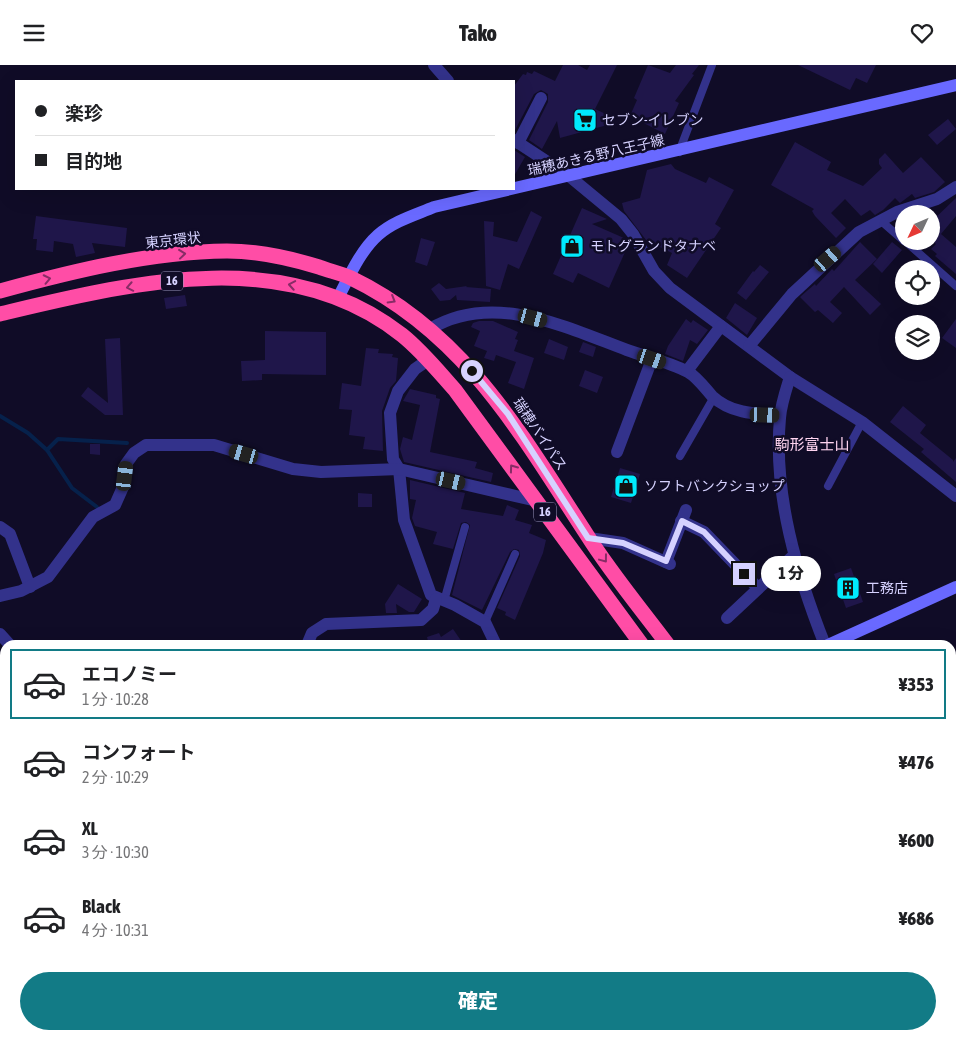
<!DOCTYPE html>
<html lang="ja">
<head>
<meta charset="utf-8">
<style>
  :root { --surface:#fff; --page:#f6f6f6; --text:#202124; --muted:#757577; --line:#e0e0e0; --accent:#127b86 }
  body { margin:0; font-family:"Asap Condensed","Noto Sans JP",sans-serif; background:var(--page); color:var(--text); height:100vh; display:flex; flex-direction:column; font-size:19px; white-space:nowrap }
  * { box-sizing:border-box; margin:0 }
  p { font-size:16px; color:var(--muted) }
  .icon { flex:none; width:28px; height:28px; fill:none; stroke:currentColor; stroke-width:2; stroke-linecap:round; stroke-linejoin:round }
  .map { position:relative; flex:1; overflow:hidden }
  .drawer { position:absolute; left:0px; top:575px; width:956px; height:400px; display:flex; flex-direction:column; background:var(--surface); border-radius:15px 15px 0 0; box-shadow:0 5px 20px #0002 }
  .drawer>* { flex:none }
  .top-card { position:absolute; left:15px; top:15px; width:500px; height:110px; border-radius:0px; box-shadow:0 5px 20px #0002; display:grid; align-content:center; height:110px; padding:0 20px; background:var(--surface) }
  .needle { width:32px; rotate:226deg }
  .fabs { position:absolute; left:895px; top:140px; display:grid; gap:10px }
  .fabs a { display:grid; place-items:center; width:45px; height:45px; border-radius:50%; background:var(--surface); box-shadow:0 5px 20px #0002; font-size:25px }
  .end { position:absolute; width:22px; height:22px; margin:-11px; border:6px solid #d6d2ff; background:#111; box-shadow:0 0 0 2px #111 }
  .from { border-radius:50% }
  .bubble { position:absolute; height:35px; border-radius:18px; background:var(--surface); box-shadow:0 5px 20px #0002; font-size:16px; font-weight:800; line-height:35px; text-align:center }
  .car { position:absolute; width:15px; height:30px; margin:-15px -8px; border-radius:6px; box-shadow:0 0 4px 1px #0007; background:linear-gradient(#222 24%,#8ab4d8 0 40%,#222 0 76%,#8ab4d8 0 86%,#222 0) }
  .top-card b { display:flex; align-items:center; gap:18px; height:48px; font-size:19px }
  .top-card b+b { border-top:1px solid var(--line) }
  .top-card i { width:12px; height:12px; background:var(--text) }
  ul { padding:9px 0 0; list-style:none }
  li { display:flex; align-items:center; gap:15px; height:70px; margin:0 10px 8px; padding:0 10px; border:2px solid transparent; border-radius:0px }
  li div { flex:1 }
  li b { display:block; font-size:19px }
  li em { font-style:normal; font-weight:800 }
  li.current { border-color:var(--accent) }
  li>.icon { width:45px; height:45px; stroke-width:1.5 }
  .button { display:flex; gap:10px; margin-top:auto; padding:10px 20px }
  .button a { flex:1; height:58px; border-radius:30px; background:var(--accent); color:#fff; font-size:20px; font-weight:800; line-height:58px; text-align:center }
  header { display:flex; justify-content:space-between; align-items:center; height:65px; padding:0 20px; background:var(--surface); font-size:22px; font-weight:800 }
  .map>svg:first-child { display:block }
</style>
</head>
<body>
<header><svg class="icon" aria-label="menu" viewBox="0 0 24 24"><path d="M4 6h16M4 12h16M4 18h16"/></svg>Tako<svg class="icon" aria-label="heart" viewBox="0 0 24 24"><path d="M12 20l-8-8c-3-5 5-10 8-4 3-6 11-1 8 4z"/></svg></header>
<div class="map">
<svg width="956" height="975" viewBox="0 0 956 975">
  <rect width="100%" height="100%" fill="#100c27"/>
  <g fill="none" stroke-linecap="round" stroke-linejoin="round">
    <g stroke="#06214b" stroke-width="4">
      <path d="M0 351 28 368 47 385 58 374 127 378"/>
      <path d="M47 385 72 423 97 442"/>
    </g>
  </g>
  <g fill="#1f164a">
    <path d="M563 0H578L587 5 590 0H617L595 44 608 50 611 59 560 73 557 56 542 84 529 75 548 37V29L541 25 534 29 514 67V21L523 9 526 10 527 7 532 9 534 6 555 16Z"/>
    <path d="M648 0 670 8 676 0H699L692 9 694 10 675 36 679 38 665 69 630 51 637 35 634 33Z"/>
    <path d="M798 0H876L867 18 856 13 850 25Z"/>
    <path d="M948 54 956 64 937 80 928 70Z"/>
    <path d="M795 77 831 97 827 105 863 121 882 103 879 99V94L885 88 903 108 921 92 945 117 934 127 915 133 912 129 900 138 895 133 883 145 875 150 870 145 861 151 845 134 831 148 846 163 836 173 815 151 812 146 814 144 771 120Z"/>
    <path d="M514 85 525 92 514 111Z"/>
    <path d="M671 99 675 104 706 118 709 112 734 125 715 159 721 163 687 213 667 200 672 188 646 175 624 146 622 138 640 133 647 105Z"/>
    <path d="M956 133V151L941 169 956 182V209L935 191 937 189 931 184 936 179 934 177 931 180V157Z"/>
    <path d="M582 143 607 154 592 159 624 173 619 185 625 187 609 223 578 208 573 218 553 209Z"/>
    <path d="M531 146 542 152 519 204 508 199 500 225 486 221 484 156 494 157 493 171 517 177Z"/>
    <path d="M36 151 127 163 125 182 92 178 95 188 76 192 73 179 54 176 53 187 36 185 37 174H33Z"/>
    <path d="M421 173 435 177 427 201 415 197Z"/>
    <path d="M860 177 877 194 855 215 881 239 870 250 844 222 830 237 842 248 833 258 818 245 815 247 800 232 815 219 816 221 832 204 834 206Z"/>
    <path d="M892 177 902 185 882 208 873 199Z"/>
    <path d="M760 200 769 207 746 235 737 228 753 206 754 207Z"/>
    <path d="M439 218 446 224 467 221 466 222 491 224 490 237 457 235 456 230 450 235 440 236 431 224Z"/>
    <path d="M185 230 187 241 166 244 164 233Z"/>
    <path d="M735 238 757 253 747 270 726 253Z"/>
    <path d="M686 254 691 258 693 255 708 265 697 279 690 275 683 296 665 289 668 281Z"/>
    <path d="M956 254V283L942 273Z"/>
    <path d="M479 256H493L518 267 515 274 518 275 514 286 534 293 524 324 508 318 516 297 496 290 494 296 484 293 487 286 474 281 480 266 471 262 473 258Z"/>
    <path d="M265 266 326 267V310L262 309V315L242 316 241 296 265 295Z"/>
    <path d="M120 273 123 350H105L81 331 88 322 108 338 105 274Z"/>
    <path d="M549 274 568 282 564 295 544 288Z"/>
    <path d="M583 277 596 282 593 292 579 287Z"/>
    <path d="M366 283 379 284 378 288 393 289 392 292 398 293 396 316 390 323 382 346 383 386 363 384 365 372 349 370 352 345 339 344 342 318 361 321Z"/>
    <path d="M585 305 603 312 597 328 579 321Z"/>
    <path d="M410 324 436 330V333L440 334 430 387 477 397 475 403 493 408 491 417 404 397 400 384 403 372 412 375 420 340 403 336Z"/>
    <path d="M903 341 926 360 920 368 953 395V397L956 393V417L921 387 924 384 890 357Z"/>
    <path d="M90 379H100V390L90 389Z"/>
    <path d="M620 403 640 409 631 438 611 432Z"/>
    <path d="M410 415 465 428 461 444 503 451 507 440 519 445 515 455 532 460 529 468 546 475 543 488 515 555 505 550 506 547 497 543 520 491 519 485 514 484 510 487 482 545 452 530 470 460 466 457 461 458 453 484 433 479 437 467 415 461 412 453 416 435 410 434Z"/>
    <path d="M358 428 372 429V442H358Z"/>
    <path d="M851 503 863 537 846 543 834 509Z"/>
    <path d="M398 519 422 534 414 547H409L396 539 397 548H386L385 539Z"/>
    <path d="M453 564 464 580H429L427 572 439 568 441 572Z"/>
  </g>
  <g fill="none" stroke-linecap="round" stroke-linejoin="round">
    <g stroke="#33328b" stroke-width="8">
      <path d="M679 87 712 0"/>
      <path d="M880 155 904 176"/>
      <path d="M905 176 956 221"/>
      <path d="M680 391 714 332"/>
      <path d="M828 421 862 357"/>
      <path d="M444 536 465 462"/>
      <path d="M485 557 515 489"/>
    </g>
    <g stroke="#33328b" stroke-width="12">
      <path d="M434 0 448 16"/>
      <path d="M514 75 569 111 621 154 633 169 654 206 670 223 790 312 862 357 956 431"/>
      <path d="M518 78 541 33"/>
      <path d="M430 264C493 226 565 262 627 285 646 292 669 297 688 307 697 312 705 323 712 331 731 349 756 349 780 350"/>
      <path d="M749 281 792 229 859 167 897 147 937 134 956 122"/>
      <path d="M428 295 415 304 398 326 390 348 393 394 399 404 404 455 431 530 455 540 485 557 496 580"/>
      <path d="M687 306 721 261"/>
      <path d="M790 312C786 325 781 339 780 353 773 430 797 509 825 580"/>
      <path d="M617 387 652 294"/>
      <path d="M681 456 704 467 758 523"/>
      <path d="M0 462 10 469 30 522"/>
      <path d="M589 473 623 478 670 499"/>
      <path d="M666 497 686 445"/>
      <path d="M0 531 21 526 48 512 93 452 115 440 123 422 126 399 134 388 146 380H214L293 404 321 407 399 404 537 436"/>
      <path d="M727 553 794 490"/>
      <path d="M0 569 10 580"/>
      <path d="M307 580 312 568 326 559 421 555 433 544 436 534"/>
      <path d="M244 970 248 975"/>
      <path d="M538 970 543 975"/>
      <path d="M787 970 793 975"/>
    </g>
    <g stroke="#6969ff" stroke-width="12">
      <path d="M338 233C349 212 360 186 378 170 394 156 415 150 434 142L956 20"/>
      <path d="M828 580 956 522"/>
      <path d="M45 975 53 970"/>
    </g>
    <g stroke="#ff4da6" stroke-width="15">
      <path d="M0 226C73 206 150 187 227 186 257 186 290 193 319 202 329 206 341 208 351 213 465 268 521 369 587 470 611 508 641 544 668 580"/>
      <path d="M0 249C131 218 286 178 402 270 422 286 438 306 455 325L642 580"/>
      <path d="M951 951 956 956"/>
      <path d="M944 970 949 975"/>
    </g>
  </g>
  <defs><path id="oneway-chevron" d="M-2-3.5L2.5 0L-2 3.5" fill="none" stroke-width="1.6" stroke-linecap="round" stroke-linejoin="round" transform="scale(1.25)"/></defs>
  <g stroke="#882c66">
    <use href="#oneway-chevron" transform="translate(182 189) rotate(-6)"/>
    <use href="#oneway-chevron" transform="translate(47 214) rotate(-12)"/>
    <use href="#oneway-chevron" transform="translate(292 220) rotate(-170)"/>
    <use href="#oneway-chevron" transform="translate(130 222) rotate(169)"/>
    <use href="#oneway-chevron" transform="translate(392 235) rotate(31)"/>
    <use href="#oneway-chevron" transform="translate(513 403) rotate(-126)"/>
    <use href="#oneway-chevron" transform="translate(604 494) rotate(53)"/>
  </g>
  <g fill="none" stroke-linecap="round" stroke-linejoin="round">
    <path stroke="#d6d2ff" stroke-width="6" d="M472 306 508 349 588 473 623 478 666 496 682 456 704 467 744 509"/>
  </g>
  <defs>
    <g id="supermarket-square" transform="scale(1.25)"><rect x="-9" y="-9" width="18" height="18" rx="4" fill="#00eafd" stroke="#100c27"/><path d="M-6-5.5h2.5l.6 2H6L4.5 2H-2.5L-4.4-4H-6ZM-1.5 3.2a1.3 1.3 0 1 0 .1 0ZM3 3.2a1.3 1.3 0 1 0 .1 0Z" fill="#111"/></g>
    <g id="shop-square" transform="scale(1.25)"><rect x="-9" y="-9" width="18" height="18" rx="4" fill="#00eafd" stroke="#100c27"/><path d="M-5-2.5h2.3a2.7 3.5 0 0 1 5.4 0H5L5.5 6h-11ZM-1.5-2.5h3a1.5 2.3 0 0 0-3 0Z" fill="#111"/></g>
    <g id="building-square" transform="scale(1.25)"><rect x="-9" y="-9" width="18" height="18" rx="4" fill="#00eafd" stroke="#100c27"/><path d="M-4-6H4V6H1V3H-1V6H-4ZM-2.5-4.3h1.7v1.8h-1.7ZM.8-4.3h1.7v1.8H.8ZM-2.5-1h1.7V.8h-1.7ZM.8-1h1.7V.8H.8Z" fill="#111"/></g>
  </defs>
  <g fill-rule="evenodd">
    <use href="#supermarket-square" x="585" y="55"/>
    <use href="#shop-square" x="572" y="181"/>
    <use href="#shop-square" x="626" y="421"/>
    <use href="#building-square" x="848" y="523"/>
  </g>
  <g text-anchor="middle" stroke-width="5" stroke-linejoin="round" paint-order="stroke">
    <g fill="#100c27" stroke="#9b97be" stroke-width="1">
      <rect x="161" y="206.5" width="22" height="19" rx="4"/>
      <rect x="534" y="437.5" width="22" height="19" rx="4"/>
    </g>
    <g font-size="12" font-weight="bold" fill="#d6d2ff">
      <text x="172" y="220">16</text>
      <text x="545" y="451">16</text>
    </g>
    <g font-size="14" fill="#d6d2ff" stroke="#100c27" text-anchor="start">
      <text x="602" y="60">セブン-イレブン</text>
      <text x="590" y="186">モトグランドタナベ</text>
      <text x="644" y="426">ソフトバンクショップ</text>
      <text x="866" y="528">工務店</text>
    </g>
    <g font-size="14" fill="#d6d2ff" stroke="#100c27">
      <text transform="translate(596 90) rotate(-13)" y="5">瑞穂あきる野八王子線</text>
      <text transform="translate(173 175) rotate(-6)" y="5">東京環状</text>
      <text transform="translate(540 369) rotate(56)" y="5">瑞穂バイパス</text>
    </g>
    <g font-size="15" fill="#ffd4f0" stroke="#100c27">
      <text x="812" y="385">駒形富士山</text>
    </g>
  </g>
</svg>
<div class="fabs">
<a><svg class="needle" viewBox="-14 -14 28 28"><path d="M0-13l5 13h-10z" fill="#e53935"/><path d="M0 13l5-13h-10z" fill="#757577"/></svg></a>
<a><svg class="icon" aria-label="locate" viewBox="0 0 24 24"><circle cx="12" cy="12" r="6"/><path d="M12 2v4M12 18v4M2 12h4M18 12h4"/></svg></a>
<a><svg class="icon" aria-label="layers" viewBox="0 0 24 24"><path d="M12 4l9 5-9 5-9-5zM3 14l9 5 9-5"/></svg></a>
</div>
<i class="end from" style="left:472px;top:306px"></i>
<i class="end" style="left:744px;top:509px"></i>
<div class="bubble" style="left:761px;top:491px;width:60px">1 分</div>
<i class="car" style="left:828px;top:194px;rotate:49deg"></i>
<i class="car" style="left:533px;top:253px;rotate:105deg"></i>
<i class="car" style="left:652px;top:294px;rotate:109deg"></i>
<i class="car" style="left:765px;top:350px;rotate:92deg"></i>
<i class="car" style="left:244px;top:389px;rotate:286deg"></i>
<i class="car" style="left:125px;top:411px;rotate:7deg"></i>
<i class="car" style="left:451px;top:416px;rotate:103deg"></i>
<div class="top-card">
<b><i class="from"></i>楽珍</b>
<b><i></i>目的地</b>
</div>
<section class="drawer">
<ul>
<li class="current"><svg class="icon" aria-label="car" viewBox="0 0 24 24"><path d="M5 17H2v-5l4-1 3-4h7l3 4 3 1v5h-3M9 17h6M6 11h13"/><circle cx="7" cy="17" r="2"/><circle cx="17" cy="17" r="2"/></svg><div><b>エコノミー</b><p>1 分 · 10:28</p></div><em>¥353</em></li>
<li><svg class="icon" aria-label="car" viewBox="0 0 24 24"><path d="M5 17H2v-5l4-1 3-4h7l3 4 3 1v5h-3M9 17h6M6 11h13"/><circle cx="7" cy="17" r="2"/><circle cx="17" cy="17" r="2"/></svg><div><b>コンフォート</b><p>2 分 · 10:29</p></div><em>¥476</em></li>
<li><svg class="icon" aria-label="car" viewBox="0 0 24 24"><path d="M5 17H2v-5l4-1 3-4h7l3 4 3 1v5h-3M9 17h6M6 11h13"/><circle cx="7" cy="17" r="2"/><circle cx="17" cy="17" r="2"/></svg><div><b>XL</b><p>3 分 · 10:30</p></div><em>¥600</em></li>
<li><svg class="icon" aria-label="car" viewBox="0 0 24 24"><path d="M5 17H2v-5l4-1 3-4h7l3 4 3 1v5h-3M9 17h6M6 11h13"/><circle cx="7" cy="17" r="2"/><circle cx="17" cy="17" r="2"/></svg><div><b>Black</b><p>4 分 · 10:31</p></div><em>¥686</em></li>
</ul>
<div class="button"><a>確定</a></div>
</section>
</div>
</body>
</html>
